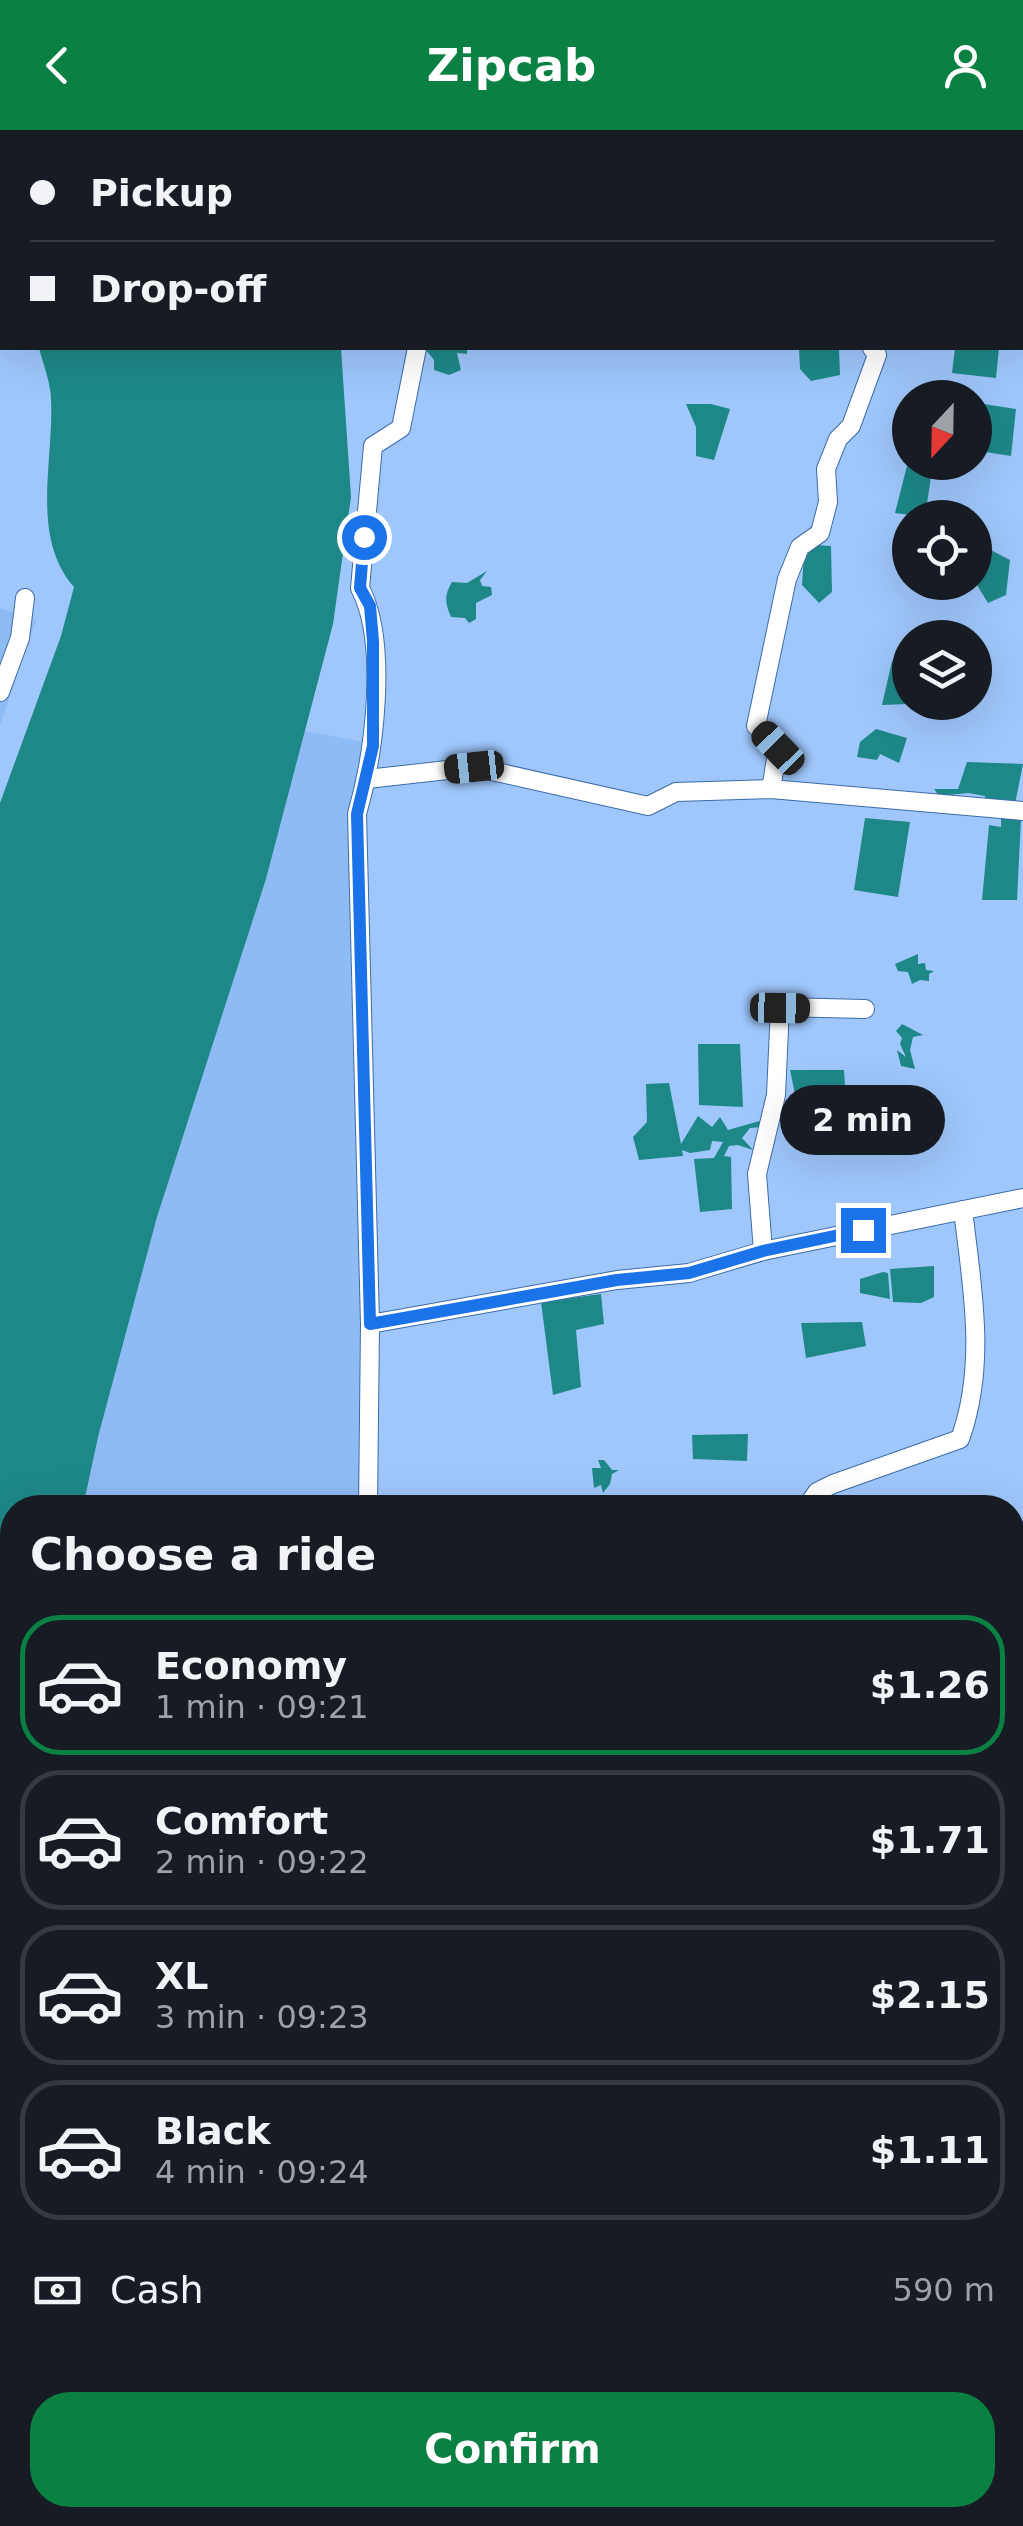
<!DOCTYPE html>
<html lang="en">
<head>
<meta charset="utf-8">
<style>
  :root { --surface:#171b24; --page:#20242c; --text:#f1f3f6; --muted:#9ea1a6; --line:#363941; --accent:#0b8043 }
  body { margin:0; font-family:"DejaVu Sans",sans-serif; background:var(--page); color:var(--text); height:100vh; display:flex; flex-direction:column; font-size:38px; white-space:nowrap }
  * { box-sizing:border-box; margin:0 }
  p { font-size:32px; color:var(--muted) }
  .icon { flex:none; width:55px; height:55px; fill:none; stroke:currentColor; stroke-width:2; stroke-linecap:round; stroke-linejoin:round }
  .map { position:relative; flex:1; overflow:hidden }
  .panel { position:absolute; left:0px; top:1365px; width:1025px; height:1032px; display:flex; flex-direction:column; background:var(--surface); border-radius:40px 40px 0 0; box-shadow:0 10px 40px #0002 }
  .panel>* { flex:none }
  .guide { position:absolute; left:0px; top:0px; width:1025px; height:220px; box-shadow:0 10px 40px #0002; display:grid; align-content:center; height:220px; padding:0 30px; background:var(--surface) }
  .needle { width:65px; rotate:202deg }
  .tools { position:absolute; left:892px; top:250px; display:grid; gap:20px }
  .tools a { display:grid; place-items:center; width:100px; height:100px; border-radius:50%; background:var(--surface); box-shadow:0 10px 40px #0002; font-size:50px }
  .end { position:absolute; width:45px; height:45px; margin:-22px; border:12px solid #1a73e8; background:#fff; box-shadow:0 0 0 5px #fff }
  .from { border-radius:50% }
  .bubble { position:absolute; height:70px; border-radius:35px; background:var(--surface); box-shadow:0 10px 40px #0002; font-size:32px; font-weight:600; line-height:70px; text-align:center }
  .car { position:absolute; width:30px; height:60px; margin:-30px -15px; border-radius:12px; box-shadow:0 0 8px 2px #0007; background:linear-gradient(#222 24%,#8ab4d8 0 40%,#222 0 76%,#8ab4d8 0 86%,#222 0) }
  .guide b { display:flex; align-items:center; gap:35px; height:95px; font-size:38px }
  .guide b+b { border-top:2px solid var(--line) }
  .guide i { width:25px; height:25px; background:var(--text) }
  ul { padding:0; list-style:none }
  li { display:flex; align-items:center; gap:30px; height:140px; margin:0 20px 15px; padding:0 10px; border:5px solid var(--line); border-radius:40px }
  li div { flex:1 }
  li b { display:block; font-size:38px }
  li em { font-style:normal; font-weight:600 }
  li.current { border-color:var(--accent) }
  li>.icon { width:90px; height:90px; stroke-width:1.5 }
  h2 { padding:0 30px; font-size:45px; line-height:120px }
  .pay { display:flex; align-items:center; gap:25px; height:110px; padding:0 30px; font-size:38px }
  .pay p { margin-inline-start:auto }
  .action { display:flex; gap:20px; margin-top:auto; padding:20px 30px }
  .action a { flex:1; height:115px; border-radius:40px; background:var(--accent); color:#fff; font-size:40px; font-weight:600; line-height:115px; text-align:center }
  header { display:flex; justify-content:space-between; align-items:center; height:130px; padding:0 30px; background:var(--accent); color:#fff; font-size:45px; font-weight:600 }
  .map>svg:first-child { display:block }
</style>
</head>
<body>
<header><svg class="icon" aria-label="back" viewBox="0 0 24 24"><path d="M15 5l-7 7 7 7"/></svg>Zipcab<svg class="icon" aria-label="person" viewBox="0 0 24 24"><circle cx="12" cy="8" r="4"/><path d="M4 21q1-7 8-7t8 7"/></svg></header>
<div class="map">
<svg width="1023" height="2396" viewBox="0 0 1023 2396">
  <rect width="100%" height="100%" fill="#9fc7fc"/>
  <g fill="#8fbbf4">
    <path d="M0 478 36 490 0 595Z"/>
    <path d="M305 601 375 614 353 671 364 1377 83 1378 98 1307 157 1087 266 749Z"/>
  </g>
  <g fill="#1e8888">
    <path d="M0 0H304L305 2H2V39Z"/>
    <path d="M39 218H341L351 367 333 494 266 749 157 1087 98 1307 83 1377 12 1378V2194L0 2259V673L61 506 74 457C30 407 54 331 51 270 51 253 43 234 39 218Z"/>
    <path d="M430 218H467V224L457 223 461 240 449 245 434 240V230L426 220Z"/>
    <path d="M799 218H839L840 245 811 251 800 239Z"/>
    <path d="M955 218H999L996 248 952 243Z"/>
    <path d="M686 274H711L730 279 714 330 696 326V297Z"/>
    <path d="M984 274 1016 279 1011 326 979 321Z"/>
    <path d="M910 324V332L933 333 925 387 895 383Z"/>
    <path d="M815 415 831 416 832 462 819 473 802 455 804 423Z"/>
    <path d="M989 419 1010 430 1006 465 988 473 977 455Z"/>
    <path d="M487 441 480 450 482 456 491 457 492 465 476 473V489L469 493 465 488 451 487C445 473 444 465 452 452L467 453Z"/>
    <path d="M892 531 906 540 910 551 907 574 882 575Z"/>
    <path d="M876 599 907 608 899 633 880 624 877 630 857 627 860 612Z"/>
    <path d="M967 632 1023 634 1015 674 986 673 985 666 968 663 939 666 934 659H958Z"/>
    <path d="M1001 687 1021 689 1017 770H982L989 695 1001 697Z"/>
    <path d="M865 688 910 692 898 767 854 760Z"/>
    <path d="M918 824V834L925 833 926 840 934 841 929 844V851L920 850 912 854 908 842 898 841 895 834Z"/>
    <path d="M902 894 923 905 913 907 910 920 915 939 901 936 897 920 906 927 900 914 902 908 896 901Z"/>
    <path d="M698 914H740L743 977 699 975Z"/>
    <path d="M790 940H844L846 969H796Z"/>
    <path d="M669 953 681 1014 698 986 712 997 720 987 728 1000 763 990 761 997 750 998 742 1008 753 1020 738 1015 729 1016 724 1026 731 1027 732 1079 700 1082 694 1029 714 1028 723 1012 712 1011 710 1020 690 1023 682 1020 683 1026 639 1030 633 1007 647 992 646 954Z"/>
    <path d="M934 1136V1167L921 1173 893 1172 890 1139Z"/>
    <path d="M883 1142 888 1143 890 1169 860 1163V1149Z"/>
    <path d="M601 1164 604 1194 576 1200 581 1257 553 1265 541 1172Z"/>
    <path d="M862 1192 866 1216 806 1228 801 1193Z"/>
    <path d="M748 1304 747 1331 693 1329 692 1305Z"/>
    <path d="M598 1330H604L612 1340H619L612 1344 610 1354 603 1363 601 1355 594 1358 592 1338H601Z"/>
  </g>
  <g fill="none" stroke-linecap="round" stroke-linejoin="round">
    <g stroke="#3d6ca7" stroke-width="20">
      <g id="minor">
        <path d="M414 2 415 0"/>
        <path d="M547 2V0"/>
        <path d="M0 562 20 508 25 468"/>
        <path d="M367 649 474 637 648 676 676 662 771 659 1023 681"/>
        <path d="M771 659 778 617 756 596 787 449 800 417 820 403 828 372 826 339 838 309 851 296 877 225 872 218"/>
        <path d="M763 1121 757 1044 776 965 780 877 865 879"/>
        <path d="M370 1194 617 1150 689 1143 763 1121 1023 1068"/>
        <path d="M368 1378 370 1194 357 684C374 625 389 514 360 458L373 316 401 298 417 218"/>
        <path d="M806 1378 817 1362 833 1354 960 1309C987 1234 972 1157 963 1080"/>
        <path d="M66 2396 69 2385"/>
        <path d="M332 2396V2385"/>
        <path d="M1021 2396 1023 2393"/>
      </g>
    </g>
    <g stroke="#3d6ca7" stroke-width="25">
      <g id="secondary">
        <path d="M0 1746 12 1744"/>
        <path d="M1012 1858 1023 1865"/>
      </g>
    </g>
    <use href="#minor" stroke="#fff" stroke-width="18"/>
    <use href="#secondary" stroke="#fff" stroke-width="22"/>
  </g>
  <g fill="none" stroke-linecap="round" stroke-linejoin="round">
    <path stroke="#1a73e8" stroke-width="12" d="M364 407 360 458 370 476 373 511V616L357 684 370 1194 617 1150 689 1143 763 1121 863 1100"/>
  </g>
</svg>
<div class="tools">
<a><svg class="needle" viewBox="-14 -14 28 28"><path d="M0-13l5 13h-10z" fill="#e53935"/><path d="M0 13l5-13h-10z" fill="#9ea1a6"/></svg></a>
<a><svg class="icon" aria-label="locate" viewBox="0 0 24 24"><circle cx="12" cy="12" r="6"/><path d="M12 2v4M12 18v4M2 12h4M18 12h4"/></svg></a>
<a><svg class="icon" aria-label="layers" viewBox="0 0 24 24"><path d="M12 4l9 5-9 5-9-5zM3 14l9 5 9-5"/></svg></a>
</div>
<i class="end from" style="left:364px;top:407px"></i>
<i class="end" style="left:863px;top:1100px"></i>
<div class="bubble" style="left:780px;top:955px;width:165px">2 min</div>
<i class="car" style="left:778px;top:618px;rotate:316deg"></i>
<i class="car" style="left:474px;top:637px;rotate:264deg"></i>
<i class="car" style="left:780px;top:878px;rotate:91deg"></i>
<div class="guide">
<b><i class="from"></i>Pickup</b>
<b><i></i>Drop-off</b>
</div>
<section class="panel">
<h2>Choose a ride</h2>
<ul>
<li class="current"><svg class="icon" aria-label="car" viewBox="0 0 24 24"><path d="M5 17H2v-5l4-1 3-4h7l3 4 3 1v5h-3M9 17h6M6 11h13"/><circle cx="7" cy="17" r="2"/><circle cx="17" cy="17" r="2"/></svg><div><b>Economy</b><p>1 min · 09:21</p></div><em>$1.26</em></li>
<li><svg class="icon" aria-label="car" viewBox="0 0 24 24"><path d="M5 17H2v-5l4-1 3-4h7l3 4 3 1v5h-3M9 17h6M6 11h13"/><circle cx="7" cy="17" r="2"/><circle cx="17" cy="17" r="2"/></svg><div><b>Comfort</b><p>2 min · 09:22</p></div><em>$1.71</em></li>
<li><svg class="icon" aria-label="car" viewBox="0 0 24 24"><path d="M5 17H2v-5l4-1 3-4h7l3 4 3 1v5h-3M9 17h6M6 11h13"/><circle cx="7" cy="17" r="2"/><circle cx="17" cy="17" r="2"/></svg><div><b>XL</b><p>3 min · 09:23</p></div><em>$2.15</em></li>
<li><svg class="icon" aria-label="car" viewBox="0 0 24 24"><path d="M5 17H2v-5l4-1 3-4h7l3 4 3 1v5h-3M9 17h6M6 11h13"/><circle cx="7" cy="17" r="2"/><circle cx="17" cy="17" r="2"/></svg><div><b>Black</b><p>4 min · 09:24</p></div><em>$1.11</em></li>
</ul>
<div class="pay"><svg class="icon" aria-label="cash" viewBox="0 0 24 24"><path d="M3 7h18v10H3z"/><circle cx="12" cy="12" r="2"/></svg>Cash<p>590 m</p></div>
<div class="action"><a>Confirm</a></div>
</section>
</div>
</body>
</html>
